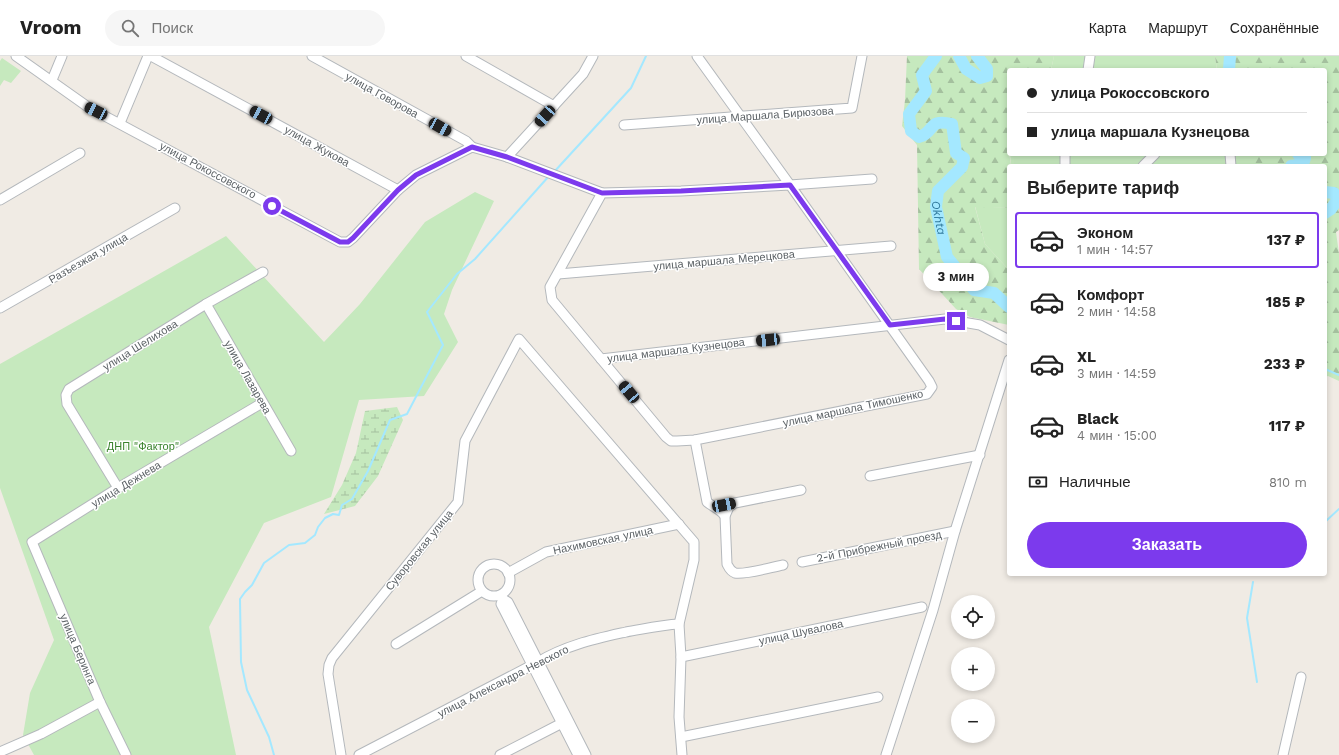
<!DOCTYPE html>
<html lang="ru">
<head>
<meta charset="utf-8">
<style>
  :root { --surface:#fff; --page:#f6f6f6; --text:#222; --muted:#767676; --line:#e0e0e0; --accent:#7c3aed }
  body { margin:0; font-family:"Work Sans",sans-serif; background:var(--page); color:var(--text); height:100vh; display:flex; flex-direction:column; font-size:15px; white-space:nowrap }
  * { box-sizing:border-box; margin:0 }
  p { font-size:13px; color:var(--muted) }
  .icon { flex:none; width:22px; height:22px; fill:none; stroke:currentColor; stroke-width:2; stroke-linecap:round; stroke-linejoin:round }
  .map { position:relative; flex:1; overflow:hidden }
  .drawer { position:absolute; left:1007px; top:108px; width:320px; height:412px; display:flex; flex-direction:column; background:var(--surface); border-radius:4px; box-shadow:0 2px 6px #0003 }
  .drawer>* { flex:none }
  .banner { position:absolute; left:1007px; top:12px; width:320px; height:88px; border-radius:4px; box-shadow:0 2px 6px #0003; display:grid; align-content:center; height:88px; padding:0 20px; background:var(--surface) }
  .controls { position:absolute; left:951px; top:539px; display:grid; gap:8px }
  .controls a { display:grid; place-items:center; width:44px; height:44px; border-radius:50%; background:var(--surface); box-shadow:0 2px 6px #0003; font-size:20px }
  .end { position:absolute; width:18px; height:18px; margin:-9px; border:5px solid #7c3aed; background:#fff; box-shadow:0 0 0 2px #fff }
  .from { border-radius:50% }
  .bubble { position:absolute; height:28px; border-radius:14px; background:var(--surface); box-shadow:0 2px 6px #0003; font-size:13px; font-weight:700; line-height:28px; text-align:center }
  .car { position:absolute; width:12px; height:24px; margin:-12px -6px; border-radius:5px; box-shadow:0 0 3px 1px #0007; background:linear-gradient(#222 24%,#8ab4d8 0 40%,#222 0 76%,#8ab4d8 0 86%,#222 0) }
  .banner b { display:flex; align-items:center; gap:14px; height:38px; font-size:15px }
  .banner b+b { border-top:1px solid var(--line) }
  .banner i { width:10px; height:10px; background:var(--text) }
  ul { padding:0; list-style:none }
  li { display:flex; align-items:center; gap:12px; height:56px; margin:0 8px 6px; padding:0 12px; border:2px solid transparent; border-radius:4px }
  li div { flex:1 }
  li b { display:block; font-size:15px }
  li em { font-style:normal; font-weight:700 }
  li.active { border-color:var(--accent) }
  li>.icon { width:36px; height:36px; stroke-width:1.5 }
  h2 { padding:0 20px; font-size:18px; line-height:48px }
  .pay { display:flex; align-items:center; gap:10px; height:44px; padding:0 20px; font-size:15px }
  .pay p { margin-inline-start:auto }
  .cta { display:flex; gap:8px; margin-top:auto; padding:8px 20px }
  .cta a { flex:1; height:46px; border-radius:24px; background:var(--accent); color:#fff; font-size:16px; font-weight:700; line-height:46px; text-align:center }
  header { display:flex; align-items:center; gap:24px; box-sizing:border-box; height:56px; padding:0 20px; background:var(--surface); border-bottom:1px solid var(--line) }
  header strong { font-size:19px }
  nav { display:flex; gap:22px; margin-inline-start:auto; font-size:14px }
  .search { width:280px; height:36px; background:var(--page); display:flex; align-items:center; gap:10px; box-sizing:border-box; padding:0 14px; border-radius:22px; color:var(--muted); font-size:15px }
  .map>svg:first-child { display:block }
</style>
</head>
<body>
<header>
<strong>Vroom</strong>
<div class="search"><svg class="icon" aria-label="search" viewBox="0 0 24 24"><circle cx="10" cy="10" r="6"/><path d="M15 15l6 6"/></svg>Поиск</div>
<nav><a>Карта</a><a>Маршрут</a><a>Сохранённые</a></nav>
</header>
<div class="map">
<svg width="1339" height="699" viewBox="0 0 1339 699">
  <defs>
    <pattern id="forest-firs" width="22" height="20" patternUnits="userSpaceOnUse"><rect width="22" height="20" fill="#c6e9be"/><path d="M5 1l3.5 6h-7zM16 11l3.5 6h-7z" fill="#a4c09e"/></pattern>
    <pattern id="wetland-marsh" width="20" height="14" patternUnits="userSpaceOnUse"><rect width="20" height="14" fill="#c6e9be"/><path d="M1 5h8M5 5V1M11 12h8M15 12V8" fill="none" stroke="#a4c09e"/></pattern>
  </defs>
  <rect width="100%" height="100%" fill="#f0ebe4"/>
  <g fill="#c6e9be">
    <path d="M1054 0H1215L1217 14H1051Z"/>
    <path d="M2 2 21 15 11 27 4 24 0 30V5Z"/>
    <path d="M1010 98H1253V110H1011Z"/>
    <path d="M475 136 494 145 452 234 444 258 458 286 424 340 359 344 331 441 264 467 209 571 236 699H34L23 679 30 637 54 584 0 432V308L226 180 324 286 360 248 425 166Z"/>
    <path d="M975 150 1009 152V214L985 188Z"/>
  </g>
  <g fill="url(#forest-firs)">
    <path d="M907 0H1054L1051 14H1009V81H1007L1011 110H1009V152L975 151 985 188 1009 214V269L970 261 956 253 919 213 917 89 902 70 905 44Z"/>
    <path d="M1215 0H1339V174L1336 176 1339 198V325L1328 320 1325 321V110H1253V98H1325V14H1217Z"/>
  </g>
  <path fill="url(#wetland-marsh)" d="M397 351 403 364 378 420 355 450 324 458 342 429 356 397 365 355Z"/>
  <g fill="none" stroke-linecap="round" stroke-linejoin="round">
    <g stroke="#a4e8ff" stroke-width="2">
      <path d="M554 116 631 32 646 0"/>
      <path d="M1325 313 1339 319"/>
      <path d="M1326 465 1339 453"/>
      <path d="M1253 526 1247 562 1257 626"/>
      <path d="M274 699 269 681 247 634 241 606 240 543 245 536 252 529 264 507 289 489 305 487 315 479 318 471 325 462 333 458 339 459 342 449 352 443 368 415 390 364 407 358 443 289 427 256 457 218 475 203 549 120"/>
    </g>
    <g stroke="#a4e8ff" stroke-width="12">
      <path id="s1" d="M936 0 922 19 926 35 909 58 911 75 919 81C935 77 927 62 952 68L956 97 964 102 962 111 938 135 936 151 947 201 974 234 994 237 1009 251"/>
      <path d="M959 0 966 13 980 22 987 20V13L977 0"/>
      <path d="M1229 14 1230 0"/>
      <path d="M1291 110 1303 108 1305 102 1298 98"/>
      <path d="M1325 136 1334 137 1338 143 1331 153 1325 157"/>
    </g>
    <g stroke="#b4b8bc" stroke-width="11">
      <g id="minor">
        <path d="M16 0 88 51 340 186H348L353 182 398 134 416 119 472 91 507 101 583 18 593 0"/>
        <path d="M151 0 398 134"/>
        <path d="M312 0 466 85 472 91"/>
        <path d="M466 0 554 50"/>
        <path d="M697 0 790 129 872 123"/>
        <path d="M1088 14 1090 0"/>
        <path d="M52 24 62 0"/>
        <path d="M120 67 148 0"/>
        <path d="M624 69 852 52 862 0"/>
        <path d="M1230 98 1231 110"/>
        <path d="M507 101 602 137"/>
        <path d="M1065 110V98"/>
        <path d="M1143 110 1155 98"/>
        <path d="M790 129 929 325 932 331 927 338 695 384 677 385H671L666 381 552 244 550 231 602 137 681 135Z"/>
        <path d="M0 144 80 97"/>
        <path d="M558 218 891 190"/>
        <path d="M206 248 291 395"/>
        <path d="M0 252 175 152"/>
        <path d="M601 303 945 263 980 269 1009 284"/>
        <path d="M695 384 707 446C713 451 720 453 725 460"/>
        <path d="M870 420 980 399"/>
        <path d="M118 432 67 348 66 339 69 333 206 248 263 216"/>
        <path d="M802 506 955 475"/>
        <circle cx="494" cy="524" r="16"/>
        <path d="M783 509C772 511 745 519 735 517 730 515 729 512 727 508L725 460 729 451 735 447 801 434"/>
        <path d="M508 517 546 496 679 468"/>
        <path d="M501 539 503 543 508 546 586 699"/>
        <path d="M503 543 501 548 578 699"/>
        <path d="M396 588 482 535"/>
        <path d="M681 601 922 551"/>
        <path d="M681 681 878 641"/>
        <path d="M0 696 41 678 100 646"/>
        <path d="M126 699 100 646 32 486 118 432 262 347"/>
        <path d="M341 699 328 618 329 609 332 602 458 446 465 385 519 283 694 486V504L679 568 681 601 679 661 682 699"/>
        <path d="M359 699 538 606C566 589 595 583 626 576 644 573 661 569 679 568"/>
        <path d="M500 699 566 665"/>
        <path d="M886 699 933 554 955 475 1009 304"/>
        <path d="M1283 699 1301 621"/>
      </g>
    </g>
    <use href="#minor" stroke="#fff" stroke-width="9"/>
  </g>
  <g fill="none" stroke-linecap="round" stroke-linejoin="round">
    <path stroke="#7c3aed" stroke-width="5" d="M272 150 340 186H348L353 182 398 134 416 119 472 91 507 101 602 137 681 135 790 129 890 269 945 263 956 265"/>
  </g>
  <g text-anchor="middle" stroke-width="3" stroke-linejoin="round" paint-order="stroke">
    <g font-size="11" fill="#5c6266" stroke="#fff">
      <text transform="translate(382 39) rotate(29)" y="4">улица Говорова</text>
      <text transform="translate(765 59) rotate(-4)" y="4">улица Маршала Бирюзова</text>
      <text transform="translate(317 90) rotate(29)" y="4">улица Жукова</text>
      <text transform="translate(208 114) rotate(28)" y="4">улица Рокоссовского</text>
      <text transform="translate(88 202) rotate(-30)" y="4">Разъезжая улица</text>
      <text transform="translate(724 204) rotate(-5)" y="4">улица маршала Мерецкова</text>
      <text transform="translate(140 289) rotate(-32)" y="4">улица Шелихова</text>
      <text transform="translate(676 294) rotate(-7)" y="4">улица маршала Кузнецова</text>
      <text transform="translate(248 321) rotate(60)" y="4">улица Лазарева</text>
      <text transform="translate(853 352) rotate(-12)" y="4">улица маршала Тимошенко</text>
      <text transform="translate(126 428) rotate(-31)" y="4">улица Дежнева</text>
      <text transform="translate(603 484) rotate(-12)" y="4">Нахимовская улица</text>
      <text transform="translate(879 490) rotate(-11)" y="4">2-й Прибрежный проезд</text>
      <text transform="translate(419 494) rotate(-51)" y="4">Суворовская улица</text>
      <text transform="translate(801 576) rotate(-12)" y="4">улица Шувалова</text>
      <text transform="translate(78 593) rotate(67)" y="4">улица Беринга</text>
      <text transform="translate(503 625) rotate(-27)" y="4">улица Александра Невского</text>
    </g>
    <g font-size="11" fill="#3a832d" stroke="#fff">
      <text x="143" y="394">ДНП "Фактор"</text>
    </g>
    <g font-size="12" font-style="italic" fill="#327b9e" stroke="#fff">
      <text dy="4" stroke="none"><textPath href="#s1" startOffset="243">Okhta</textPath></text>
    </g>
  </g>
</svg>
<div class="controls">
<a><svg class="icon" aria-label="locate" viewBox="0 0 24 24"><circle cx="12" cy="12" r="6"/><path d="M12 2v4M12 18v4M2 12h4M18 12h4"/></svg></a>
<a>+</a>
<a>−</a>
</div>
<i class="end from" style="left:272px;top:150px"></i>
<i class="end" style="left:956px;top:265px"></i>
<div class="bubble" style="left:923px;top:207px;width:66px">3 мин</div>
<i class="car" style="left:96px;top:55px;rotate:296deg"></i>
<i class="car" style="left:261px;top:59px;rotate:298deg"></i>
<i class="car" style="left:545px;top:60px;rotate:222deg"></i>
<i class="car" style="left:440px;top:71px;rotate:119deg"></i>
<i class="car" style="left:768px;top:284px;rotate:264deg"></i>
<i class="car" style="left:629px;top:336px;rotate:320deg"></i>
<i class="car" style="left:724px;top:449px;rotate:79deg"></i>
<div class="banner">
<b><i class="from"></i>улица Рокоссовского</b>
<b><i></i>улица маршала Кузнецова</b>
</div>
<section class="drawer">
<h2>Выберите тариф</h2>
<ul>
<li class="active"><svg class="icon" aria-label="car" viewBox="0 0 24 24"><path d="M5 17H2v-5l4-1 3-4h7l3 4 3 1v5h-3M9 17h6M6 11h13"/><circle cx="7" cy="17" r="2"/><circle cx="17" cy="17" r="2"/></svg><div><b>Эконом</b><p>1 мин · 14:57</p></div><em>137 ₽</em></li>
<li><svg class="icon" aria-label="car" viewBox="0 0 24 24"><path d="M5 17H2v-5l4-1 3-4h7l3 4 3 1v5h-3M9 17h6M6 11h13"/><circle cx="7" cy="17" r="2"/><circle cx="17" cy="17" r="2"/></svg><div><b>Комфорт</b><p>2 мин · 14:58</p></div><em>185 ₽</em></li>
<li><svg class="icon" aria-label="car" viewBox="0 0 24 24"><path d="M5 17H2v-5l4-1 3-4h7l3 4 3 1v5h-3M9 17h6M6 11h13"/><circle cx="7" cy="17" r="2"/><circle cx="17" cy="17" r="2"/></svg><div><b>XL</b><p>3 мин · 14:59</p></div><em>233 ₽</em></li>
<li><svg class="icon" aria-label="car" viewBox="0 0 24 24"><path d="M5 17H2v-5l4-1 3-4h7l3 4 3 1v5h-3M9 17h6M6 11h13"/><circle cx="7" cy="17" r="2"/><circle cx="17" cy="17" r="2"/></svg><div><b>Black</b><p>4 мин · 15:00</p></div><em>117 ₽</em></li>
</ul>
<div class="pay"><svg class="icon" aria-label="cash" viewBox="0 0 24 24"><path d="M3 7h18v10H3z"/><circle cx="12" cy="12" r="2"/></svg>Наличные<p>810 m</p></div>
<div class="cta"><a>Заказать</a></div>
</section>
</div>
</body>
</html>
